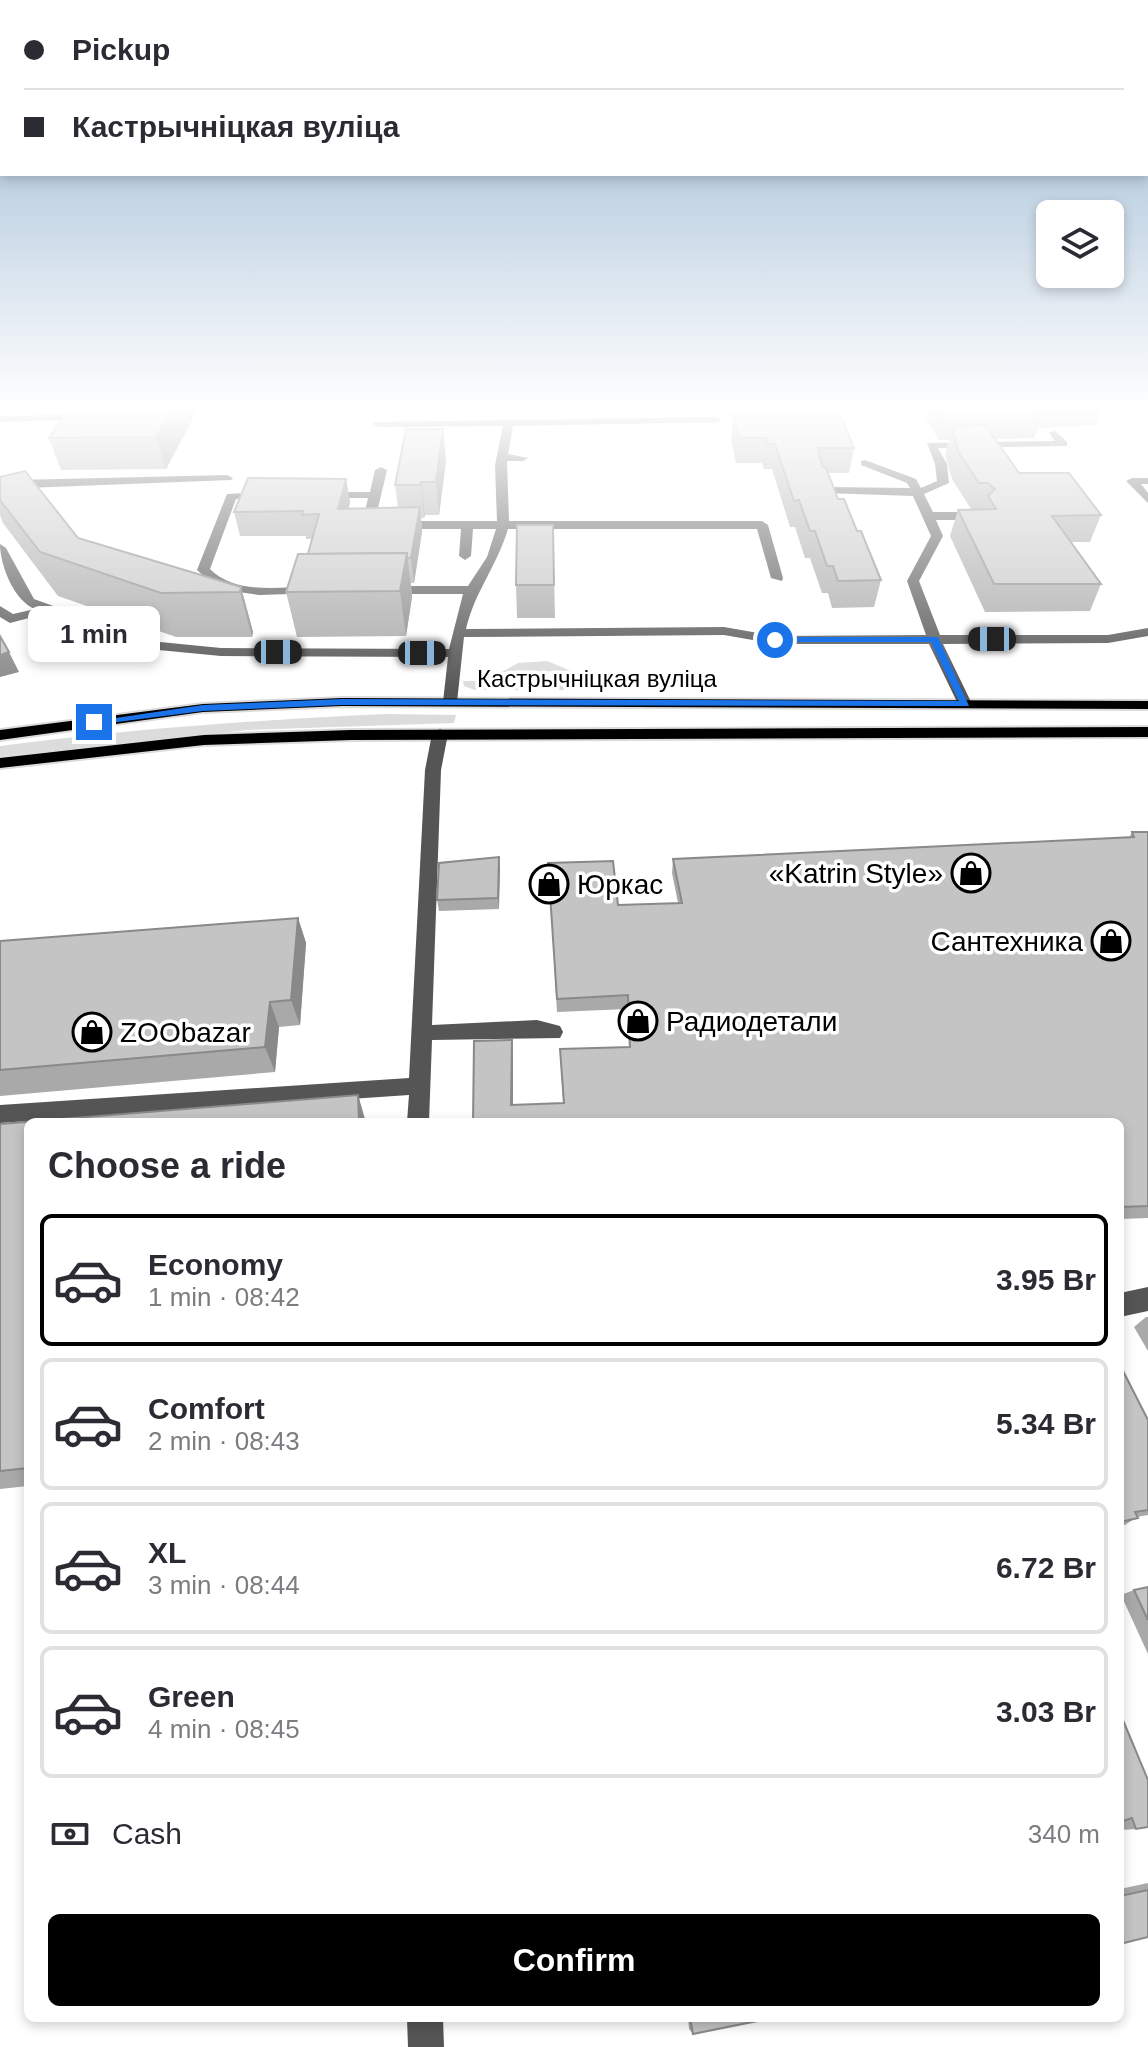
<!DOCTYPE html>
<html lang="en">
<head>
<meta charset="utf-8">
<style>
  :root { --surface:#fff; --page:#f2f2f3; --text:#2b2b33; --muted:#7c7c81; --line:#e1e1e2; --accent:#000 }
  body { margin:0; font-family:Arial,sans-serif; background:var(--page); color:var(--text); height:100vh; display:flex; flex-direction:column; font-size:30px; white-space:nowrap }
  * { box-sizing:border-box; margin:0 }
  p { font-size:26px; color:var(--muted) }
  .icon { flex:none; width:44px; height:44px; fill:none; stroke:currentColor; stroke-width:2; stroke-linecap:round; stroke-linejoin:round }
  .map { position:relative; flex:1; overflow:hidden }
  .sheet { position:absolute; left:24px; top:1118px; width:1100px; height:904px; display:flex; flex-direction:column; background:var(--surface); border-radius:12px; box-shadow:0 4px 12px #0003 }
  .sheet>* { flex:none }
  .hud { position:absolute; left:0px; top:0px; width:1148px; height:176px; box-shadow:0 4px 12px #0003; display:grid; align-content:center; height:176px; padding:0 24px; background:var(--surface) }
  .tools { position:absolute; left:1036px; top:200px; display:grid; gap:16px }
  .tools a { display:grid; place-items:center; width:88px; height:88px; border-radius:12px; background:var(--surface); box-shadow:0 4px 12px #0003; font-size:40px }
  .end { position:absolute; width:36px; height:36px; margin:-18px; border:10px solid #1a73e8; background:#fff; box-shadow:0 0 0 4px #fff }
  .from { border-radius:50% }
  .bubble { position:absolute; height:56px; border-radius:12px; background:var(--surface); box-shadow:0 4px 12px #0003; font-size:26px; font-weight:800; line-height:56px; text-align:center }
  .car { position:absolute; width:24px; height:48px; margin:-24px -12px; border-radius:10px; box-shadow:0 0 6px 2px #0007; background:linear-gradient(#222 24%,#8ab4d8 0 40%,#222 0 76%,#8ab4d8 0 86%,#222 0) }
  .hud b { display:flex; align-items:center; gap:28px; height:76px; font-size:30px }
  .hud b+b { border-top:2px solid var(--line) }
  .hud i { width:20px; height:20px; background:var(--text) }
  ul { padding:0; list-style:none }
  li { display:flex; align-items:center; gap:24px; height:132px; margin:0 16px 12px; padding:0 8px; border:4px solid var(--line); border-radius:12px }
  li div { flex:1 }
  li b { display:block; font-size:30px }
  li em { font-style:normal; font-weight:800 }
  li.on { border-color:var(--accent) }
  li>.icon { width:72px; height:72px; stroke-width:1.5 }
  h2 { padding:0 24px; font-size:36px; line-height:96px }
  .pay { display:flex; align-items:center; gap:20px; height:88px; padding:0 24px; font-size:30px }
  .pay p { margin-inline-start:auto }
  .cta { display:flex; gap:16px; margin-top:auto; padding:16px 24px }
  .cta a { flex:1; height:92px; border-radius:12px; background:var(--accent); color:#fff; font-size:32px; font-weight:800; line-height:92px; text-align:center }
  .map>svg:first-child { display:block }
</style>
</head>
<body>
<div class="map">
<svg width="1148" height="2047" viewBox="0 0 1148 2047">
  <rect width="100%" height="100%" fill="#fff"/>
  <g fill="#dcdcdc">
    <path d="M547 661 571 671 502 672 518 663Z"/>
    <path d="M616 675 625 681 570 690H475L464 686 463 681 566 680Z"/>
    <path d="M387 714 456 715 454 723 248 730 0 756V746C129 729 257 720 387 714Z"/>
  </g>
  <g fill="none" stroke-linecap="round" stroke-linejoin="round">
    <g stroke="#dbdbdb" stroke-width="4">
      <g id="major">
        <path d="M342 698 1148 701V709L342 706 203 712 0 740V730L203 704Z"/>
        <path d="M1148 727V737L351 740 204 745 0 768V758L204 735 351 730Z"/>
      </g>
    </g>
    <g fill="#555" fill-rule="evenodd">
      <path d="M96 414V418L92 419 0 422V416Z"/>
      <path d="M716 417 721 420 720 422 513 426 508 454 528 458 523 461H507L509 521H762L768 525 783 578 782 581 771 578 757 529H508C496 568 475 591 466 629L724 627 775 636 926 635 907 581 931 536 913 496 826 493 820 490 826 487 910 488 907 483 861 465V461L865 460 916 479 921 488 937 481 935 464 927 443 1055 441 1049 433 1054 430 1067 442V446L938 448 947 464 949 483 924 494 933 512H978L984 516 978 520H936L943 536 919 581 940 635H1108L1148 628V636L1108 643 943 644 972 704 965 708 958 704 929 644H775L724 635 464 637 457 702 450 706 443 702 448 657 221 656 148 649 48 613 10 623 0 617V606L13 614 35 609C14 601 0 565 0 544L6 548 34 599 150 641 221 648 449 649 463 594H387L380 590 387 586H468L487 557 496 529H473L471 556 465 560 459 556 461 529H368L362 525 368 498H321L315 495 321 492H370L375 470 381 467 387 470 375 521H497L495 465 503 426 378 427 373 424 374 422Z"/>
      <path d="M227 475 233 478 231 480 0 489V483L17 480Z"/>
      <path d="M1132 478H1148V484H1141L1148 493V503L1126 481Z"/>
      <path d="M265 492 269 493V497L236 499 210 569C235 595 281 587 315 586L320 587V593L259 595 218 589 197 570 227 494Z"/>
      <path d="M440 729 448 734 441 770 432 1025 537 1020 560 1026 563 1032 560 1038 432 1040 429 1122H407L409 1095 0 1123V1105L409 1078 425 770 432 734Z"/>
      <path d="M1148 1287V1311L1120 1317V1293Z"/>
      <path d="M407 2018H443L444 2047H408Z"/>
    </g>
    <use href="#major" fill="#000" fill-rule="evenodd"/>
  </g>
  <g fill="#a9a9a9">
    <path d="M73 405H200L166 469 61 470 49 438Z"/>
    <path d="M839 405H1101L1102 408 1096 425 1038 428 1034 438 995 439 1019 473 1101 515 1090 542H1071L1101 584 1090 611 985 612 950 536 958 510 971 509 952 479 945 455 949 440H939L920 409H841Z"/>
    <path d="M733 414 854 448 849 473H828L838 499 857 531 881 580 874 607 832 608 828 593H822L810 558H805L795 527H790L772 469H764L762 463H736L731 439Z"/>
    <path d="M446 461 439 515H425L424 518H421L422 532 414 583H411L412 597 406 636 297 637 286 592 308 554 312 539H306V536H240L234 512 346 479 350 503 348 509 398 508 395 485Z"/>
    <path d="M0 477 78 538 241 587 253 632 252 637H176L58 596 3 523 0 515Z"/>
    <path d="M553 525 555 618H517L516 585Z"/>
    <path d="M1132 832H1148V1218L1120 1219V1122H473L512 1040 513 1105 563 1103 560 1049 629 1047 627 1009 557 1012 549 877 618 905 678 903 672 873 673 859 1129 838Z"/>
    <path d="M499 857V909L439 911 437 900Z"/>
    <path d="M298 918 306 943 300 1025 279 1027 275 1072 0 1096V941Z"/>
    <path d="M358 1095 365 1122H28V1486L0 1489V1124Z"/>
    <path d="M1146 1317H1148V1351L1134 1327Z"/>
    <path d="M1120 1365 1148 1420V1515L1137 1517 1125 1525 1120 1526Z"/>
    <path d="M1148 1587V1654L1121 1595 1134 1590Z"/>
    <path d="M1120 1713 1136 1829 1122 1830 1120 1826Z"/>
    <path d="M1148 1883V1937L1120 1944V1889Z"/>
    <path d="M688 2018H772L693 2034 689 2029Z"/>
  </g>
  <g fill="#898989">
    <path d="M175 405H200L166 469 156 437Z"/>
    <path d="M443 429 446 461 439 515 436 482Z"/>
    <path d="M346 479 350 503 342 533 338 509Z"/>
    <path d="M421 482 425 515 424 518 421 485Z"/>
    <path d="M420 507 422 532 414 583 411 558Z"/>
    <path d="M407 553 412 597 406 636 400 591Z"/>
    <path d="M241 587 253 632 252 637 240 592Z"/>
    <path d="M9 652 19 672 0 677V655Z"/>
    <path d="M499 857 500 868 499 909 498 898Z"/>
    <path d="M298 918 306 943 300 1025 291 1000Z"/>
    <path d="M270 1002 279 1027 275 1072 265 1047Z"/>
    <path d="M512 1040 513 1054V1118L511 1105Z"/>
    <path d="M358 1095 365 1119V1122H359Z"/>
  </g>
  <g fill="#c4c4c4" stroke="#898989" stroke-width="2">
    <path d="M73 405H175L156 437 49 438Z"/>
    <path d="M933 405H1100L1102 408 1032 411 1040 421 944 422Z"/>
    <path d="M733 414H840L854 448H818L822 466 826 468 838 499H844L857 531H861L881 580 838 581 833 566H827L815 531H810L799 500 794 501 775 444H767L766 438H739Z"/>
    <path d="M985 425 1019 473H1069L1101 515 1052 516 1101 584H994L958 510 996 509 988 496 995 489 988 483H979L959 453 952 430 955 429 953 426Z"/>
    <path d="M406 429H443L436 482H421V485H395Z"/>
    <path d="M25 471 78 538 241 587 240 592 161 593 40 552 0 500V477Z"/>
    <path d="M248 478 346 479 338 509 420 507 411 558H407V553L308 554 319 514 302 515 303 511 234 512Z"/>
    <path d="M517 525H553L554 585H516Z"/>
    <path d="M407 553 400 591 286 592 298 554Z"/>
    <path d="M0 636 9 652 0 655Z"/>
    <path d="M1132 832H1148V1206L1120 1207V1122H473L474 1041 512 1040 511 1105 564 1103 560 1049 630 1047 628 995 557 999 548 863 613 861 618 905 682 903 673 859 1134 837Z"/>
    <path d="M499 857 498 898 437 900 439 863Z"/>
    <path d="M298 918 291 1000 270 1002 265 1047 0 1070V941Z"/>
    <path d="M358 1095 359 1122H28V1468L0 1471V1124Z"/>
    <path d="M1120 1365 1148 1420V1510L1135 1512 1138 1518 1120 1522Z"/>
    <path d="M1148 1587V1620L1134 1590Z"/>
    <path d="M1120 1713 1148 1780V1827L1136 1829 1132 1818 1120 1822Z"/>
    <path d="M1148 1890V1937L1120 1944V1896Z"/>
    <path d="M690 2018H772L693 2034Z"/>
  </g>
  <linearGradient id="sky" x2="0" y2="1"><stop stop-color="#8cadcc"/><stop offset="0.59" stop-color="#fff"/><stop offset="1" stop-color="#fff" stop-opacity="0"/></linearGradient>
  <rect width="1148" height="692" fill="url(#sky)"/>
  <path fill="#1a73e8" d="M938 637 969 706 342 705 203 711 94 725 89 722 203 705 342 699 959 701 931 642H775L770 640 775 637Z"/>
  <defs>
    <g id="shop-ring" transform="scale(2)"><circle r="9.5" fill="#fff" stroke="#000" stroke-width="1.5"/><path d="M-5-2.5h2.3a2.7 3.5 0 0 1 5.4 0H5L5.5 6h-11ZM-1.5-2.5h3a1.5 2.3 0 0 0-3 0Z" fill="#000"/></g>
  </defs>
  <g fill-rule="evenodd">
    <use href="#shop-ring" x="971" y="873"/>
    <use href="#shop-ring" x="549" y="884"/>
    <use href="#shop-ring" x="1111" y="941"/>
    <use href="#shop-ring" x="638" y="1021"/>
    <use href="#shop-ring" x="92" y="1032"/>
  </g>
  <g text-anchor="middle" stroke-width="7" stroke-linejoin="round" paint-order="stroke">
    <g font-size="24" fill="#000" stroke="#fff">
      <text x="597" y="687">Кастрычніцкая вуліца</text>
    </g>
    <g font-size="28" fill="#000" stroke="#fff" text-anchor="start">
      <text x="943" y="883" text-anchor="end">«Katrin Style»</text>
      <text x="577" y="894">Юркас</text>
      <text x="1083" y="951" text-anchor="end">Сантехника</text>
      <text x="666" y="1031">Радиодетали</text>
      <text x="120" y="1042">ZOObazar</text>
    </g>
  </g>
</svg>
<div class="tools">
<a><svg class="icon" aria-label="layers" viewBox="0 0 24 24"><path d="M12 4l9 5-9 5-9-5zM3 14l9 5 9-5"/></svg></a>
</div>
<i class="end from" style="left:775px;top:640px"></i>
<i class="end" style="left:94px;top:722px"></i>
<div class="bubble" style="left:28px;top:606px;width:132px">1 min</div>
<i class="car" style="left:992px;top:639px;rotate:270deg"></i>
<i class="car" style="left:278px;top:652px;rotate:90deg"></i>
<i class="car" style="left:422px;top:653px;rotate:90deg"></i>
<div class="hud">
<b><i class="from"></i>Pickup</b>
<b><i></i>Кастрычніцкая вуліца</b>
</div>
<section class="sheet">
<h2>Choose a ride</h2>
<ul>
<li class="on"><svg class="icon" aria-label="car" viewBox="0 0 24 24"><path d="M5 17H2v-5l4-1 3-4h7l3 4 3 1v5h-3M9 17h6M6 11h13"/><circle cx="7" cy="17" r="2"/><circle cx="17" cy="17" r="2"/></svg><div><b>Economy</b><p>1 min · 08:42</p></div><em>3.95 Br</em></li>
<li><svg class="icon" aria-label="car" viewBox="0 0 24 24"><path d="M5 17H2v-5l4-1 3-4h7l3 4 3 1v5h-3M9 17h6M6 11h13"/><circle cx="7" cy="17" r="2"/><circle cx="17" cy="17" r="2"/></svg><div><b>Comfort</b><p>2 min · 08:43</p></div><em>5.34 Br</em></li>
<li><svg class="icon" aria-label="car" viewBox="0 0 24 24"><path d="M5 17H2v-5l4-1 3-4h7l3 4 3 1v5h-3M9 17h6M6 11h13"/><circle cx="7" cy="17" r="2"/><circle cx="17" cy="17" r="2"/></svg><div><b>XL</b><p>3 min · 08:44</p></div><em>6.72 Br</em></li>
<li><svg class="icon" aria-label="car" viewBox="0 0 24 24"><path d="M5 17H2v-5l4-1 3-4h7l3 4 3 1v5h-3M9 17h6M6 11h13"/><circle cx="7" cy="17" r="2"/><circle cx="17" cy="17" r="2"/></svg><div><b>Green</b><p>4 min · 08:45</p></div><em>3.03 Br</em></li>
</ul>
<div class="pay"><svg class="icon" aria-label="cash" viewBox="0 0 24 24"><path d="M3 7h18v10H3z"/><circle cx="12" cy="12" r="2"/></svg>Cash<p>340 m</p></div>
<div class="cta"><a>Confirm</a></div>
</section>
</div>
</body>
</html>
